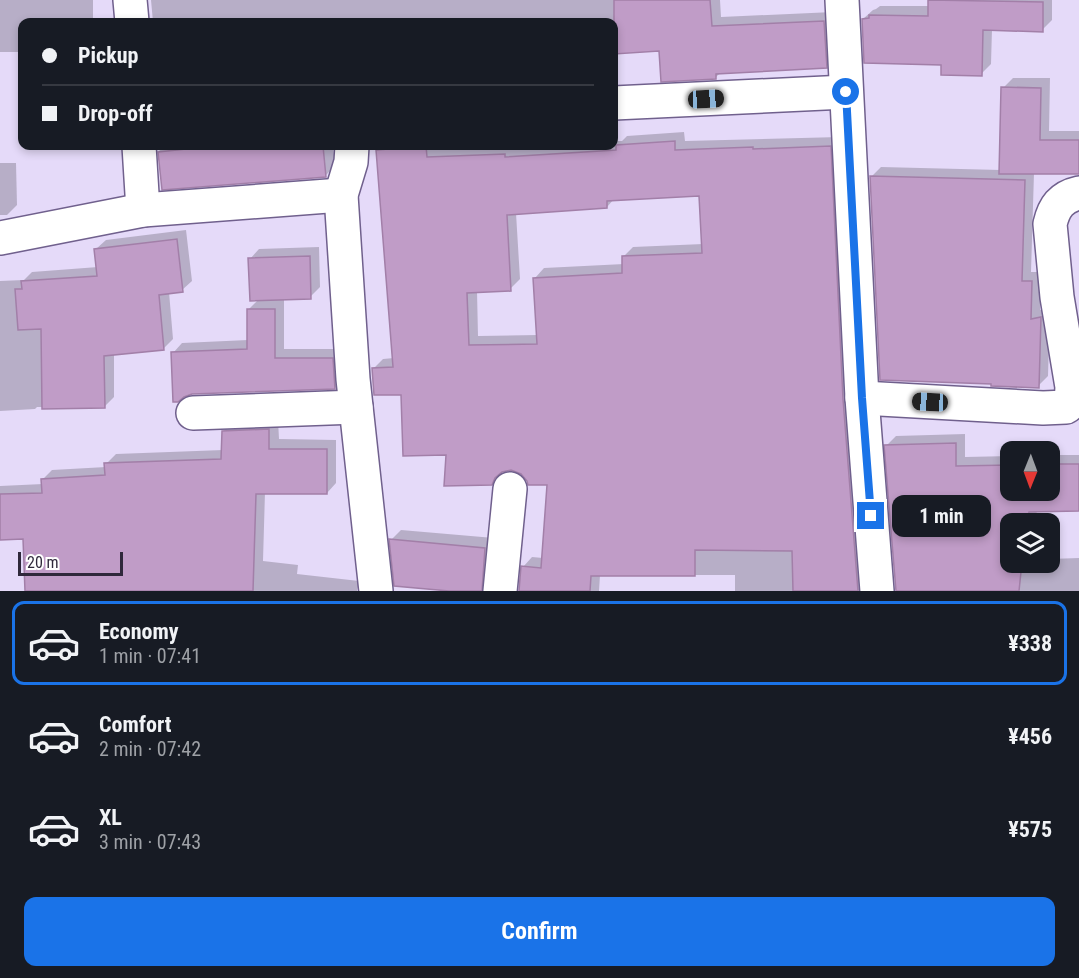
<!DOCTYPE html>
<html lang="en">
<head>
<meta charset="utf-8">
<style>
  :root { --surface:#171b24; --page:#242831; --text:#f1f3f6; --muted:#9ea1a6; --line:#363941; --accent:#1a73e8 }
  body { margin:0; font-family:"Roboto Condensed",sans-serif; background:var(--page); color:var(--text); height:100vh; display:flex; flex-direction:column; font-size:22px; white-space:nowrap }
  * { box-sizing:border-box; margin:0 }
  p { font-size:20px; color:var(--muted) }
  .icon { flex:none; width:33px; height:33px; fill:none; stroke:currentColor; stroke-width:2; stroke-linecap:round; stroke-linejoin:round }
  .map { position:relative; height:591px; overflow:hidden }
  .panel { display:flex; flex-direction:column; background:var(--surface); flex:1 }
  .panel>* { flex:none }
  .top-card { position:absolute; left:18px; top:18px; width:600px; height:132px; border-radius:12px; box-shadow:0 3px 9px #0003; display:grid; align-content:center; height:132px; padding:0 24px; background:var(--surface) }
  .needle { width:39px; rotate:181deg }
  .fabs { position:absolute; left:1000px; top:441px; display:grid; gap:12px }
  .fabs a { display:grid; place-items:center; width:60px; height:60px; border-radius:12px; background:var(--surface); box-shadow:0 3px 9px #0003; font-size:30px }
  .scale { position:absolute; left:18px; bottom:15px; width:105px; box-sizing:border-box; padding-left:6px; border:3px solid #2f283b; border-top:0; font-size:16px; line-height:21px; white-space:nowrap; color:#2f283b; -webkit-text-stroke:4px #fff; paint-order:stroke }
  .end { position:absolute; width:27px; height:27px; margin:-14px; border:8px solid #1a73e8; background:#fff; box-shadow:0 0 0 3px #fff }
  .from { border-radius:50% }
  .bubble { position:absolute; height:42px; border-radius:12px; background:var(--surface); box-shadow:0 3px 9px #0003; font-size:20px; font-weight:700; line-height:42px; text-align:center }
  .car { position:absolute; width:18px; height:36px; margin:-18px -9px; border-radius:8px; box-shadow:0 0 4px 2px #0007; background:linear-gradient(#222 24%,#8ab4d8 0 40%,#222 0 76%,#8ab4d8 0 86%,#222 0) }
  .top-card b { display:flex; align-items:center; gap:21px; height:57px; font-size:22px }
  .top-card b+b { border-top:2px solid var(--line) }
  .top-card i { width:15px; height:15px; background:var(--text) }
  ul { padding:10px 0 0; list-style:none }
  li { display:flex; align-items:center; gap:18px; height:84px; margin:0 12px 9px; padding:0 12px; border:3px solid transparent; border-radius:12px }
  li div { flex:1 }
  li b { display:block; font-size:22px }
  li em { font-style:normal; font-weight:700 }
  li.active { border-color:var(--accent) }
  li>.icon { width:54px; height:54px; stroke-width:1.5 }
  .button { display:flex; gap:12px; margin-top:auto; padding:12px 24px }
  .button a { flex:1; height:69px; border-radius:12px; background:var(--accent); color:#fff; font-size:24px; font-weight:700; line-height:69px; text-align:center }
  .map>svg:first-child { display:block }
</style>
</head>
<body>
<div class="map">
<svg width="1079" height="591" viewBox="0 0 1079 591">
  <rect width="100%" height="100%" fill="#e5daf9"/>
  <g fill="#0003" fill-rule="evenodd">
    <path d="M0 0H93V22H22V52H0Z"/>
    <path d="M151 0H720L721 17 833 12 836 57 826 67 721 72 715 78 661 50 614 52V22H153Z"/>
    <path d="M930 0H1052V20L1042 30 992 29 991 64 981 74 943 64 863 19 873 10 876 9 880 6H930Z"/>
    <path d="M1013 78H1050L1049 131H1079V173H1034L1031 272H1041L1040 310 1050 308 1048 376 1038 386 871 177 881 167 1001 170 1003 88Z"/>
    <path d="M684 132 685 141 840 137 870 591H735V575H600L599 591H520L523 567 532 557 543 558 549 483 511 469 502 471 501 474 491 484 447 454 402 393 373 369 383 359 394 358 377 146H436V148L493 146H514V148L551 146H614V141H622L627 136ZM701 195 703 244 633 247 623 257 624 264 544 268 535 278 538 335 478 336 477 291 510 289 520 279 516 213 607 207 614 199Z"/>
    <path d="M159 146H333L335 166 325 176 164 188Z"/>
    <path d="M0 163H16L17 205 7 215H0Z"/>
    <path d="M186 230 192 281 182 290 169 292 173 339 163 349 114 353V397L104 407H37L35 409 0 411V281L24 280 32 272 98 267 96 249 106 240Z"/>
    <path d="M319 247 320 287 310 297 284 298V349H342L344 378 335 388 173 353 182 343 248 340V310L259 299 250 259 259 249Z"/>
    <path d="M278 420 279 439 336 440V483L327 493 265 492 263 561 298 565 297 574 359 581 357 591H26L24 538H0V486L43 484V479L52 470 106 467V464L116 454 223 450V431L233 422Z"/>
    <path d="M965 434V457L1011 456V490H1050V455H1079V509L1037 510 1035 524H1011V562H1050V559L1079 558V591H897L886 446 896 436Z"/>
    <path d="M401 530 494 538 491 582 482 591H469L391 540Z"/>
  </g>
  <g fill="#c09cc7" stroke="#a27fa8" stroke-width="1.5" fill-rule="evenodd">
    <path d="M614 0H710L712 26 824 21 827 68 716 74V79L661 82 659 51 614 54Z"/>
    <path d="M928 0 1043 2V32L983 30 982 76 941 75V65L864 63 862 19 869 18V15L928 16Z"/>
    <path d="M1001 87 1041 88 1040 140H1079V174H999Z"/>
    <path d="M675 141V150L753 147V149L831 146 843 399 858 591H793L792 551 695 550V576H591L590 591H519L521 566 541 568 547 485H528L527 481 521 474 511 470 502 472 495 478 492 485 444 486 446 455 403 456 401 395H374L372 368 393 367 376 150 426 146 427 157 505 154V157L616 150V145ZM699 196 702 253 622 256V273L533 278 537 344 469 345 467 293 511 291 507 215 607 208V201Z"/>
    <path d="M214 146H323L326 177 162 190 158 152Z"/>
    <path d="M870 176 1025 180 1022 281H1032L1031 319 1041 317 1039 388 991 386V384L880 380Z"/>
    <path d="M177 239 183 292 159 295 164 350 104 356 105 408 42 409 41 329 18 330 15 289H22L21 281 97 276 94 249Z"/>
    <path d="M310 256 311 299 250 301 248 258Z"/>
    <path d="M247 309H275V358H333L335 389 192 394 184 397 178 402H173L171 352 247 349Z"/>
    <path d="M269 429V449H327V494H256L253 591H25L23 539 0 540V494L42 493 41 479 105 475 104 463 221 459 222 431Z"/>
    <path d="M956 443V466L1011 465V490H1050V464H1079V511L1029 512 1027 524H1011V562H1022L1019 591H896L884 445Z"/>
    <path d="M389 539 485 548 482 591H449L394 586Z"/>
  </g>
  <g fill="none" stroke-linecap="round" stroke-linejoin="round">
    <g stroke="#70608d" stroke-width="36">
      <g id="minor">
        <path d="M130 0 132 22"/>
        <path d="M842 0 862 398 877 591"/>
        <path d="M614 103 846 92"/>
        <path d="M139 146 143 210"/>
        <path d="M352 146 351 162 341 195 353 379 376 591"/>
        <path d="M0 238 143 210 341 195"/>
        <path d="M862 398 1043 408 1066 407 1071 403 1072 387 1057 297 1050 224C1054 207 1061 197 1079 193"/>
        <path d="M193 413 356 407"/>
        <path d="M500 591 510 489"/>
      </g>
    </g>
    <use href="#minor" stroke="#fff" stroke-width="33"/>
  </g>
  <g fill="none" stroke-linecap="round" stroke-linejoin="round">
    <path stroke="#1a73e8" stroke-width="8" d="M846 92 862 398 871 516"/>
  </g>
</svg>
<div class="fabs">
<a><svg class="needle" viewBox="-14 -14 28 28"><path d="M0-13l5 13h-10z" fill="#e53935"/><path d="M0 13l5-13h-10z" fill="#9ea1a6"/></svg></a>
<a><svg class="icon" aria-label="layers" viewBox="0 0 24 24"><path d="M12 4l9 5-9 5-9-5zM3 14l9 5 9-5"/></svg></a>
</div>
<div class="scale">20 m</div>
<i class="end from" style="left:846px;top:92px"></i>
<i class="end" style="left:871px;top:516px"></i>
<div class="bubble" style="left:892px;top:495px;width:99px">1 min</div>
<i class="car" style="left:706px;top:99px;rotate:87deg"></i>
<i class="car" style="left:930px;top:402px;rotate:273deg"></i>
<div class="top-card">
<b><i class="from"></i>Pickup</b>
<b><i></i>Drop-off</b>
</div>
</div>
<section class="panel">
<ul>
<li class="active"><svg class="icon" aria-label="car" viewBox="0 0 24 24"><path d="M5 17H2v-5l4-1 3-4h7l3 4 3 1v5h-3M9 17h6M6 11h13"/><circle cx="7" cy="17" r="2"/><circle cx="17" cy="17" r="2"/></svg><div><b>Economy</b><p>1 min · 07:41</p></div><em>¥338</em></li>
<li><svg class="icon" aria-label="car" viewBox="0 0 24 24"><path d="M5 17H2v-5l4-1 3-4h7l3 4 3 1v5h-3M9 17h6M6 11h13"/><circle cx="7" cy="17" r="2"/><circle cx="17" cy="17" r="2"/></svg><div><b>Comfort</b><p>2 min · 07:42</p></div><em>¥456</em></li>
<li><svg class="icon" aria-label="car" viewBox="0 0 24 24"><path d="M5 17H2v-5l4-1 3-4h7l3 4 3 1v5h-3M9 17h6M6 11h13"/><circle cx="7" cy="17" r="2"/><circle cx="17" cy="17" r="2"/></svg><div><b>XL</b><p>3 min · 07:43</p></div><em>¥575</em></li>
</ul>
<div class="button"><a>Confirm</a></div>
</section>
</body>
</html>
